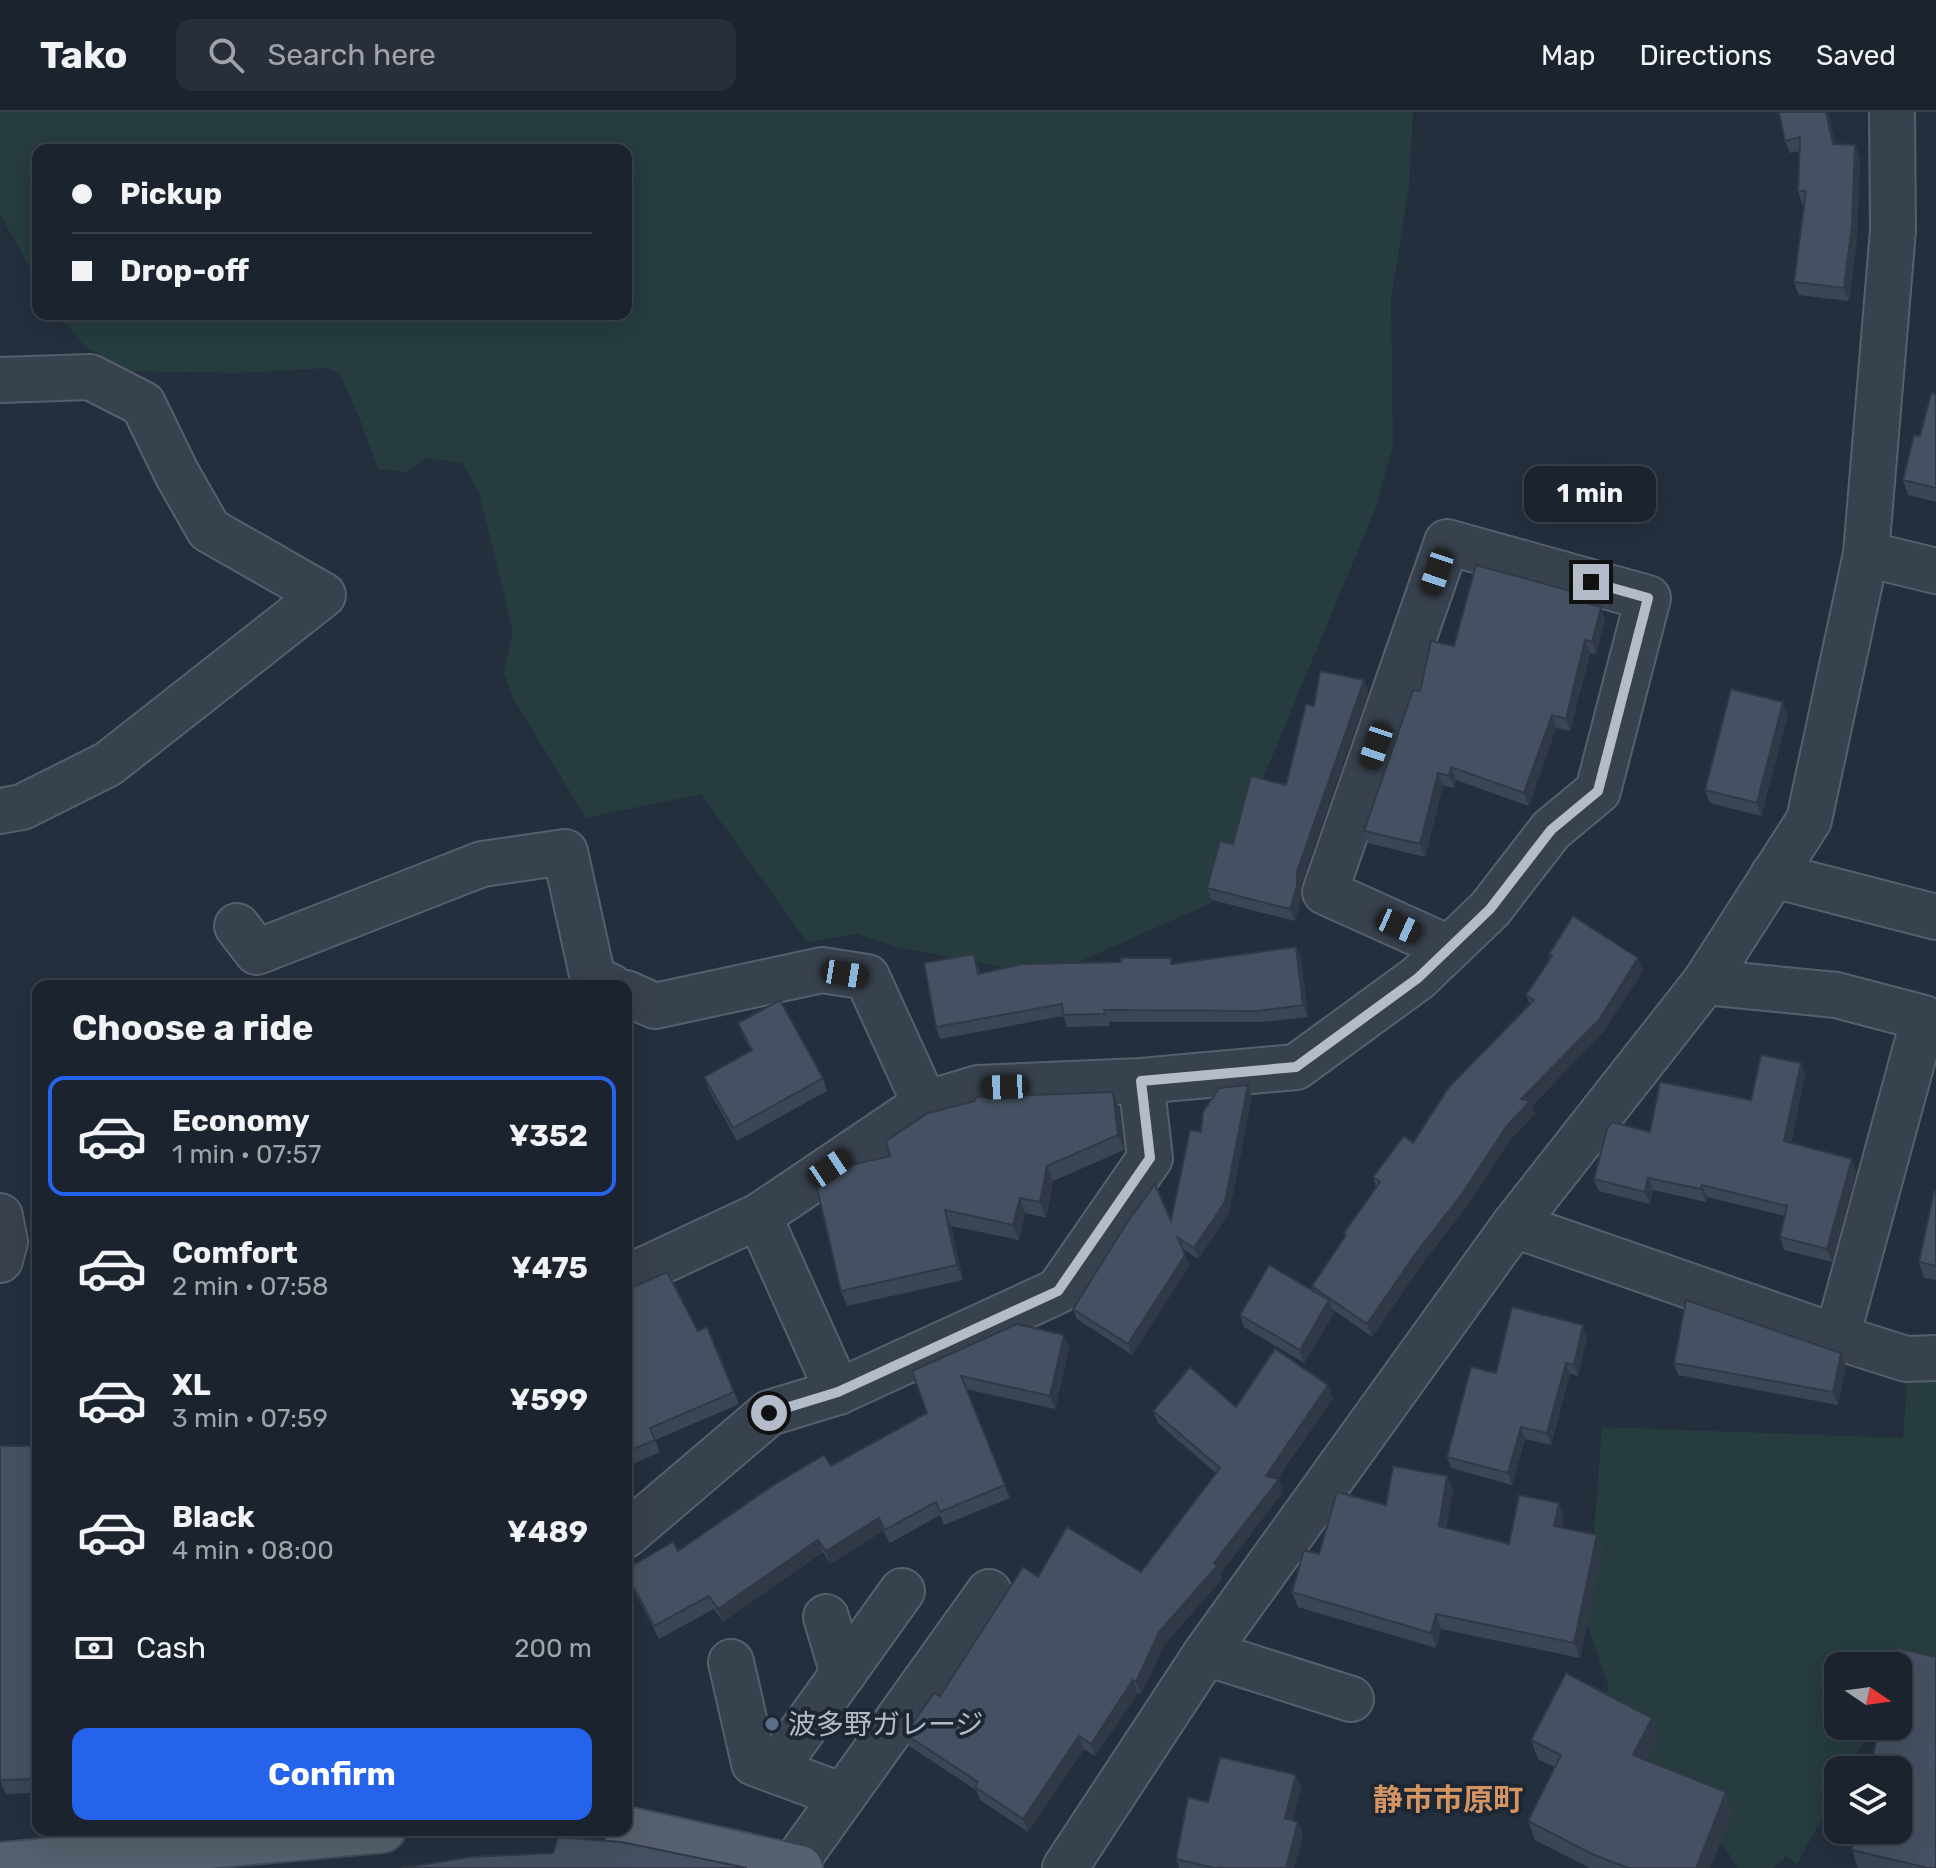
<!DOCTYPE html>
<html lang="en">
<head>
<meta charset="utf-8">
<style>
  :root { --surface:#1b232e; --page:#282f3a; --text:#f1f3f6; --muted:#a0a4aa; --line:#39404a; --accent:#2563eb }
  body { margin:0; font-family:Rubik,"Noto Sans JP",sans-serif; background:var(--page); color:var(--text); height:100vh; display:flex; flex-direction:column; font-size:30px; white-space:nowrap }
  * { box-sizing:border-box; margin:0 }
  p { font-size:26px; color:var(--muted) }
  .icon { flex:none; width:44px; height:44px; fill:none; stroke:currentColor; stroke-width:2; stroke-linecap:round; stroke-linejoin:round }
  .map { position:relative; flex:1; overflow:hidden }
  .drawer { position:absolute; left:32px; top:868px; width:600px; height:856px; display:flex; flex-direction:column; background:var(--surface); border-radius:16px; box-shadow:0 8px 32px #0002,0 0 0 2px var(--line) }
  .drawer>* { flex:none }
  .top-card { position:absolute; left:32px; top:32px; width:600px; height:176px; border-radius:16px; box-shadow:0 8px 32px #0002,0 0 0 2px var(--line); display:grid; align-content:center; height:176px; padding:0 40px; background:var(--surface) }
  .needle { width:52px; rotate:103deg }
  .buttons { position:absolute; left:1824px; top:1540px; display:grid; gap:16px }
  .buttons a { display:grid; place-items:center; width:88px; height:88px; border-radius:16px; background:var(--surface); box-shadow:0 8px 32px #0002,0 0 0 2px var(--line); font-size:40px }
  .end { position:absolute; width:36px; height:36px; margin:-18px; border:10px solid #b4bcc9; background:#111; box-shadow:0 0 0 4px #111 }
  .from { border-radius:50% }
  .bubble { position:absolute; height:56px; border-radius:16px; background:var(--surface); box-shadow:0 8px 32px #0002,0 0 0 2px var(--line); font-size:26px; font-weight:700; line-height:56px; text-align:center }
  .car { position:absolute; width:24px; height:48px; margin:-24px -12px; border-radius:10px; box-shadow:0 0 6px 2px #0007; background:linear-gradient(#222 24%,#8ab4d8 0 40%,#222 0 76%,#8ab4d8 0 86%,#222 0) }
  .top-card b { display:flex; align-items:center; gap:28px; height:76px; font-size:30px }
  .top-card b+b { border-top:2px solid var(--line) }
  .top-card i { width:20px; height:20px; background:var(--text) }
  ul { padding:0; list-style:none }
  li { display:flex; align-items:center; gap:24px; height:120px; margin:0 16px 12px; padding:0 24px; border:4px solid transparent; border-radius:16px }
  li div { flex:1 }
  li b { display:block; font-size:30px }
  li em { font-style:normal; font-weight:700 }
  li.selected { border-color:var(--accent) }
  li>.icon { width:72px; height:72px; stroke-width:1.5 }
  h2 { padding:0 40px; font-size:36px; line-height:96px }
  .pay { display:flex; align-items:center; gap:20px; height:88px; padding:0 40px; font-size:30px }
  .pay p { margin-inline-start:auto }
  .primary-button { display:flex; gap:16px; margin-top:auto; padding:16px 40px }
  .primary-button a { flex:1; height:92px; border-radius:16px; background:var(--accent); color:#fff; font-size:32px; font-weight:700; line-height:92px; text-align:center }
  header { display:flex; align-items:center; gap:48px; box-sizing:border-box; height:112px; padding:0 40px; background:var(--surface); border-bottom:2px solid var(--line) }
  header strong { font-size:38px }
  nav { display:flex; gap:44px; margin-inline-start:auto; font-size:28px }
  .search { width:560px; height:72px; background:var(--page); display:flex; align-items:center; gap:20px; box-sizing:border-box; padding:0 28px; border-radius:16px; color:var(--muted); font-size:30px }
  .map>svg:first-child { display:block }
</style>
</head>
<body>
<header>
<strong>Tako</strong>
<div class="search"><svg class="icon" aria-label="search" viewBox="0 0 24 24"><circle cx="10" cy="10" r="6"/><path d="M15 15l6 6"/></svg>Search here</div>
<nav><a>Map</a><a>Directions</a><a>Saved</a></nav>
</header>
<div class="map">
<svg width="1936" height="1756" viewBox="0 0 1936 1756">
  <rect width="100%" height="100%" fill="#242f3e"/>
  <g fill="#263c3f">
    <path d="M0 0H1413L1409 74 1391 187 1393 333 1376 395 1211 791 1047 864 898 835 857 822 807 830 701 682 586 706 512 584 504 561 513 519 479 380 462 351 426 346 408 360 378 357 361 310 340 262 327 256 239 261 126 259 85 234 57 202H626V38H38V169L0 103Z"/>
    <path d="M1908 1258H1936V1605L1898 1554H1838V1614H1872L1848 1658H1838V1677L1797 1752 1786 1744 1773 1756H1738L1723 1733 1663 1666 1585 1619 1609 1576 1587 1511 1602 1315 1903 1326Z"/>
  </g>
  <g fill="none" stroke-linecap="round" stroke-linejoin="round">
    <g stroke="#565f6c" stroke-width="48">
      <g id="minor">
        <path d="M0 268 90 265 143 292 177 362 209 418 323 483 108 652 22 695 0 699"/>
        <path d="M1866 442 1936 459"/>
        <path d="M1773 763 1936 805"/>
        <path d="M237 814 257 840 482 752 565 740 593 867 610 874"/>
        <path d="M1705 870 1836 883 1924 906 1837 1225"/>
        <path d="M626 881 655 894 822 858 867 865 925 992"/>
        <path d="M0 1104 5 1130 0 1148"/>
        <path d="M759 1104 838 1280"/>
        <path d="M1514 1113 1837 1225 1906 1247 1936 1246"/>
        <path d="M626 1166 759 1104 925 992 978 976 1141 969 1296 955 1418 866 1490 797 1551 718 1598 679 1648 486 1447 430 1325 780 1449 836"/>
        <path d="M626 1423 769 1301 838 1280 1058 1179 1150 1046 1141 969"/>
        <path d="M826 1505 843 1562"/>
        <path d="M1206 1541 1351 1587"/>
        <path d="M731 1550 754 1651 843 1684"/>
        <path d="M774 1658 902 1479"/>
        <path d="M793 1754 989 1480"/>
        <path d="M1065 1756 1206 1541 1514 1113 1705 870 1809 708 1866 442 1893 118 1892 0"/>
      </g>
    </g>
    <g stroke="#414a57" stroke-width="48">
      <g id="primary">
        <path d="M626 1717 800 1756"/>
        <path d="M0 1753 383 1718"/>
      </g>
    </g>
    <use href="#minor" stroke="#38414e" stroke-width="44"/>
    <use href="#primary" stroke="#56606e" stroke-width="44"/>
  </g>
  <g fill="#3b4654">
    <path d="M1779 0H1828L1835 32 1860 46 1857 126 1849 189 1799 183 1794 170 1804 92H1802L1798 79 1799 39 1790 41 1785 29Z"/>
    <path d="M1936 282V390L1908 383 1903 368Z"/>
    <path d="M1588 492 1605 508 1596 542 1590 541 1570 619 1556 616 1529 694 1456 668 1454 676 1443 673 1425 745 1368 731 1364 719 1420 579 1454 534Z"/>
    <path d="M1364 568 1368 580 1301 772V786L1295 809 1212 788 1207 776 1233 732 1286 673 1314 594Z"/>
    <path d="M1788 603 1761 704 1710 691 1705 678Z"/>
    <path d="M1296 835 1301 847 1308 905 1262 910H1109V914L1067 915 1063 904 940 927 936 915 974 842 980 861 1173 851Z"/>
    <path d="M1549 842 1643 859 1603 920 1532 994 1535 1002 1510 1028 1467 1094 1421 1153 1372 1225 1332 1197 1334 1201 1304 1251 1244 1215 1240 1203 1314 1179 1312 1174 1345 1125 1344 1121 1376 1075 1373 1065 1413 1031 1530 892 1526 883 1550 847Z"/>
    <path d="M738 911 823 966 827 979 737 1029 709 978 704 965 751 939 743 924Z"/>
    <path d="M1801 951 1805 963 1791 1031 1856 1060 1832 1150 1784 1138 1780 1125 1785 1104 1707 1085 1706 1090 1653 1078 1650 1092 1599 1079 1594 1067 1650 1020 1751 988Z"/>
    <path d="M1248 973 1252 984 1229 1101 1198 1147 1183 1137 1189 1154 1132 1243 1077 1207 1073 1197 1171 1109 1201 1020Z"/>
    <path d="M1119 995 1124 1038 1053 1069 1046 1106 1025 1101 1019 1128 951 1114 963 1168 847 1194 841 1179 817 1076Z"/>
    <path d="M1936 1080V1168L1924 1166 1919 1150Z"/>
    <path d="M626 1177 698 1219 734 1280 739 1292 655 1328 660 1340 626 1355Z"/>
    <path d="M1064 1223 1069 1236 1055 1297 966 1277 1010 1386 944 1413 940 1403 890 1431 883 1419 830 1452 823 1440 723 1510 714 1497 659 1527 629 1470 626 1463V1457L678 1439 927 1301 912 1259Z"/>
    <path d="M1587 1225 1578 1264 1570 1262 1551 1333 1525 1327 1512 1373 1451 1356 1447 1345 1496 1261Z"/>
    <path d="M1674 1251 1846 1254 1838 1293 1678 1263Z"/>
    <path d="M1333 1286 1277 1367H1279L1283 1380 1220 1462 1222 1467 1164 1533 1141 1582 1138 1581 1095 1644 1084 1637 1028 1720 980 1688 976 1678 909 1634 905 1622 940 1584 1038 1465 1141 1460 1216 1361 1158 1311 1153 1299 1236 1295Z"/>
    <path d="M38 1334V1681L6 1682 0 1668Z"/>
    <path d="M1447 1364 1453 1378 1446 1416 1509 1432 1559 1391 1564 1406 1562 1416 1597 1423 1603 1437 1580 1546 1441 1517 1436 1536 1298 1495 1292 1480 1319 1442 1386 1393Z"/>
    <path d="M1652 1606 1659 1625 1647 1648 1733 1699 1710 1756H1590L1535 1728 1528 1709 1555 1655 1538 1647 1531 1628Z"/>
    <path d="M1296 1663 1301 1676 1292 1708 1298 1710 1303 1722 1294 1756H1179L1176 1747 1208 1690Z"/>
    <path d="M1852 1738 1936 1756H1858Z"/>
  </g>
  <g fill="#303945">
    <path d="M1826 0H1828L1838 45 1833 32Z"/>
    <path d="M1855 33 1860 46 1857 126 1849 189 1844 176Z"/>
    <path d="M1601 495 1605 508 1596 542 1592 530Z"/>
    <path d="M1585 528 1590 541 1570 619 1566 607Z"/>
    <path d="M1364 568 1368 580 1301 772V786L1295 809 1290 797 1297 760Z"/>
    <path d="M1783 590 1788 603 1761 704 1757 691Z"/>
    <path d="M1552 603 1556 616 1529 694 1524 681Z"/>
    <path d="M1451 655 1456 668 1454 676 1449 664Z"/>
    <path d="M1438 661 1443 673 1425 745 1420 732Z"/>
    <path d="M1296 835 1301 847 1308 905 1303 893Z"/>
    <path d="M1638 846 1643 859 1603 920 1532 994 1535 1002 1510 1028 1467 1094 1421 1153 1372 1225 1367 1212 1521 987Z"/>
    <path d="M1801 951 1805 963 1789 1042 1784 1029Z"/>
    <path d="M1248 973 1252 984 1229 1101 1198 1147 1194 1136Z"/>
    <path d="M1113 980 1119 995 1124 1038 1118 1023Z"/>
    <path d="M1852 1047 1856 1060 1832 1150 1827 1137Z"/>
    <path d="M1047 1054 1053 1069 1046 1106 1040 1090Z"/>
    <path d="M1648 1066 1653 1078 1650 1092 1645 1080Z"/>
    <path d="M1702 1073 1707 1085 1706 1090 1701 1077Z"/>
    <path d="M1020 1086 1025 1101 1019 1128 1013 1113Z"/>
    <path d="M945 1098 951 1114 963 1168 957 1153Z"/>
    <path d="M1185 1143 1189 1154 1132 1243 1128 1232Z"/>
    <path d="M1329 1188 1334 1201 1304 1251 1300 1238Z"/>
    <path d="M1583 1213 1587 1225 1578 1264 1574 1253Z"/>
    <path d="M1064 1223 1069 1236 1055 1297 1050 1284Z"/>
    <path d="M1841 1241 1846 1254 1838 1293 1833 1280Z"/>
    <path d="M1566 1251 1570 1262 1551 1333 1547 1321Z"/>
    <path d="M1328 1273 1333 1286 1270 1376 1266 1364Z"/>
    <path d="M1521 1315 1525 1327 1512 1373 1508 1361Z"/>
    <path d="M1447 1364 1453 1378 1444 1429 1439 1414Z"/>
    <path d="M1279 1367 1283 1380 1220 1462 1222 1467 1164 1533 1141 1582 1136 1570 1159 1520Z"/>
    <path d="M1559 1391 1564 1406 1559 1429 1554 1414Z"/>
    <path d="M879 1406 883 1419 830 1452 826 1439Z"/>
    <path d="M1597 1423 1603 1437 1580 1546 1574 1531Z"/>
    <path d="M818 1428 823 1440 723 1510 718 1497Z"/>
    <path d="M1436 1502 1441 1517 1436 1536 1431 1521Z"/>
    <path d="M1133 1568 1138 1581 1095 1644 1091 1632Z"/>
    <path d="M1652 1606 1659 1625 1640 1661 1633 1643Z"/>
    <path d="M1079 1624 1084 1637 1028 1720 1023 1707Z"/>
    <path d="M1296 1663 1301 1676 1290 1719 1285 1706Z"/>
    <path d="M1726 1680 1733 1699 1710 1756H1696Z"/>
    <path d="M1298 1710 1303 1722 1294 1756H1286Z"/>
  </g>
  <g fill="#455162" stroke="#303945" stroke-width="2">
    <path d="M1779 0H1826L1833 32 1855 33 1852 113 1844 176 1794 170 1806 79H1798L1800 25 1785 29Z"/>
    <path d="M1931 281 1936 282V376L1903 368 1914 323 1920 324Z"/>
    <path d="M1476 453 1585 483 1583 490 1601 495 1592 530 1585 528 1566 607 1552 603 1524 681 1451 655 1449 664 1438 661 1420 732 1364 719 1413 578 1420 579 1431 529 1454 534Z"/>
    <path d="M1320 559 1364 568 1297 760V774L1290 797 1207 776 1220 729 1233 732 1251 664 1286 673 1306 592 1314 594Z"/>
    <path d="M1731 577 1783 590 1757 691 1705 678Z"/>
    <path d="M1573 804 1638 846 1599 908 1521 987 1530 989 1506 1015 1462 1082 1416 1141 1367 1212 1312 1174 1346 1123 1344 1121 1380 1070 1373 1065 1404 1024 1413 1031 1449 975 1534 888 1526 883 1552 844 1549 842Z"/>
    <path d="M1296 835 1303 893 1258 899 1104 898 1105 902 1063 903 1062 892 936 915 924 851 974 842 978 862 1022 852 1121 850V846H1171V852Z"/>
    <path d="M420 868 422 874H408Z"/>
    <path d="M780 888 823 966 733 1016 704 965 752 938 738 911Z"/>
    <path d="M1761 943 1801 951 1784 1029 1852 1047 1827 1137 1780 1125 1787 1094 1702 1073 1701 1077 1648 1066 1645 1080 1594 1067 1607 1017 1612 1010 1650 1020 1660 970 1751 988Z"/>
    <path d="M1248 973 1225 1090 1194 1136 1178 1126 1185 1143 1128 1232 1073 1197 1128 1109 1155 1072 1171 1109 1190 1018 1201 1020 1203 1000 1219 976Z"/>
    <path d="M1113 980 1118 1023 1047 1054 1040 1090 1020 1086 1013 1113 945 1098 957 1153 841 1179 817 1076 850 1053 890 1044 886 1029 928 1001 974 989 977 985Z"/>
    <path d="M1934 1079 1936 1080V1154L1919 1150Z"/>
    <path d="M1269 1153 1329 1188 1300 1238 1240 1203Z"/>
    <path d="M667 1160 698 1219 707 1215 734 1280 650 1316 655 1328 626 1340V1177L631 1176Z"/>
    <path d="M1686 1188 1841 1241 1833 1280 1674 1251Z"/>
    <path d="M1512 1195 1583 1213 1574 1253 1566 1251 1547 1321 1521 1315 1508 1361 1447 1345 1471 1255 1496 1261Z"/>
    <path d="M1017 1212 1064 1223 1050 1284 961 1264 1005 1373 940 1400 936 1390 885 1418 879 1406 826 1439 818 1428 718 1497 709 1484 654 1514 626 1461V1457L673 1430 678 1439 772 1374 824 1343 831 1354 927 1301 912 1259Z"/>
    <path d="M1275 1237 1328 1273 1266 1364 1279 1367 1214 1451 1217 1454 1159 1520 1136 1570 1133 1568 1091 1632 1079 1624 1023 1707 975 1675 978 1670 905 1622 934 1581 940 1584 1023 1455 1038 1465 1067 1415 1141 1460 1220 1356 1153 1299 1190 1255 1236 1295Z"/>
    <path d="M0 1334H38V1667L0 1668Z"/>
    <path d="M1393 1354 1447 1364 1439 1414 1509 1432 1519 1383 1559 1391 1554 1414 1597 1423 1574 1531 1436 1502 1431 1521 1292 1480 1304 1438 1319 1442 1337 1380 1386 1393Z"/>
    <path d="M1897 1536 1936 1545V1756H1928L1852 1738 1856 1718H1898V1658H1870L1879 1614H1898V1554H1893Z"/>
    <path d="M1566 1561 1652 1606 1633 1643 1726 1680 1696 1756H1628L1592 1742 1528 1709 1561 1643 1531 1628Z"/>
    <path d="M1220 1645 1296 1663 1285 1706 1298 1710 1286 1756H1225L1220 1755V1756H1215L1176 1747 1188 1685 1208 1690Z"/>
    <path d="M558 1725 621 1730 747 1756H401L469 1745 553 1741Z"/>
  </g>
  <g fill="none" stroke-linecap="round" stroke-linejoin="round">
    <path stroke="#b4bcc9" stroke-width="10" d="M769 1301 838 1280 1058 1179 1150 1046 1141 969 1296 955 1418 866 1490 797 1551 718 1598 679 1648 486 1591 470"/>
  </g>
  <circle fill="#5c6f8a" stroke="#1d2633" stroke-width="3" cx="772" cy="1612" r="8"/>
  <g text-anchor="middle" stroke-width="8" stroke-linejoin="round" paint-order="stroke">
    <g font-size="28" fill="#b4bcc9" stroke="#1d2633" text-anchor="start">
      <text x="788" y="1622">波多野ガレージ</text>
    </g>
    <g font-size="30" font-weight="bold" fill="#d59563" stroke="#1d2633">
      <text x="1448" y="1698">静市市原町</text>
    </g>
  </g>
</svg>
<div class="buttons">
<a><svg class="needle" viewBox="-14 -14 28 28"><path d="M0-13l5 13h-10z" fill="#e53935"/><path d="M0 13l5-13h-10z" fill="#a0a4aa"/></svg></a>
<a><svg class="icon" aria-label="layers" viewBox="0 0 24 24"><path d="M12 4l9 5-9 5-9-5zM3 14l9 5 9-5"/></svg></a>
</div>
<i class="end from" style="left:769px;top:1301px"></i>
<i class="end" style="left:1591px;top:470px"></i>
<div class="bubble" style="left:1524px;top:354px;width:132px">1 min</div>
<i class="car" style="left:1437px;top:460px;rotate:199deg"></i>
<i class="car" style="left:1376px;top:634px;rotate:199deg"></i>
<i class="car" style="left:1399px;top:814px;rotate:114deg"></i>
<i class="car" style="left:845px;top:862px;rotate:99deg"></i>
<i class="car" style="left:1005px;top:975px;rotate:268deg"></i>
<i class="car" style="left:830px;top:1056px;rotate:56deg"></i>
<div class="top-card">
<b><i class="from"></i>Pickup</b>
<b><i></i>Drop-off</b>
</div>
<section class="drawer">
<h2>Choose a ride</h2>
<ul>
<li class="selected"><svg class="icon" aria-label="car" viewBox="0 0 24 24"><path d="M5 17H2v-5l4-1 3-4h7l3 4 3 1v5h-3M9 17h6M6 11h13"/><circle cx="7" cy="17" r="2"/><circle cx="17" cy="17" r="2"/></svg><div><b>Economy</b><p>1 min · 07:57</p></div><em>¥352</em></li>
<li><svg class="icon" aria-label="car" viewBox="0 0 24 24"><path d="M5 17H2v-5l4-1 3-4h7l3 4 3 1v5h-3M9 17h6M6 11h13"/><circle cx="7" cy="17" r="2"/><circle cx="17" cy="17" r="2"/></svg><div><b>Comfort</b><p>2 min · 07:58</p></div><em>¥475</em></li>
<li><svg class="icon" aria-label="car" viewBox="0 0 24 24"><path d="M5 17H2v-5l4-1 3-4h7l3 4 3 1v5h-3M9 17h6M6 11h13"/><circle cx="7" cy="17" r="2"/><circle cx="17" cy="17" r="2"/></svg><div><b>XL</b><p>3 min · 07:59</p></div><em>¥599</em></li>
<li><svg class="icon" aria-label="car" viewBox="0 0 24 24"><path d="M5 17H2v-5l4-1 3-4h7l3 4 3 1v5h-3M9 17h6M6 11h13"/><circle cx="7" cy="17" r="2"/><circle cx="17" cy="17" r="2"/></svg><div><b>Black</b><p>4 min · 08:00</p></div><em>¥489</em></li>
</ul>
<div class="pay"><svg class="icon" aria-label="cash" viewBox="0 0 24 24"><path d="M3 7h18v10H3z"/><circle cx="12" cy="12" r="2"/></svg>Cash<p>200 m</p></div>
<div class="primary-button"><a>Confirm</a></div>
</section>
</div>
</body>
</html>
